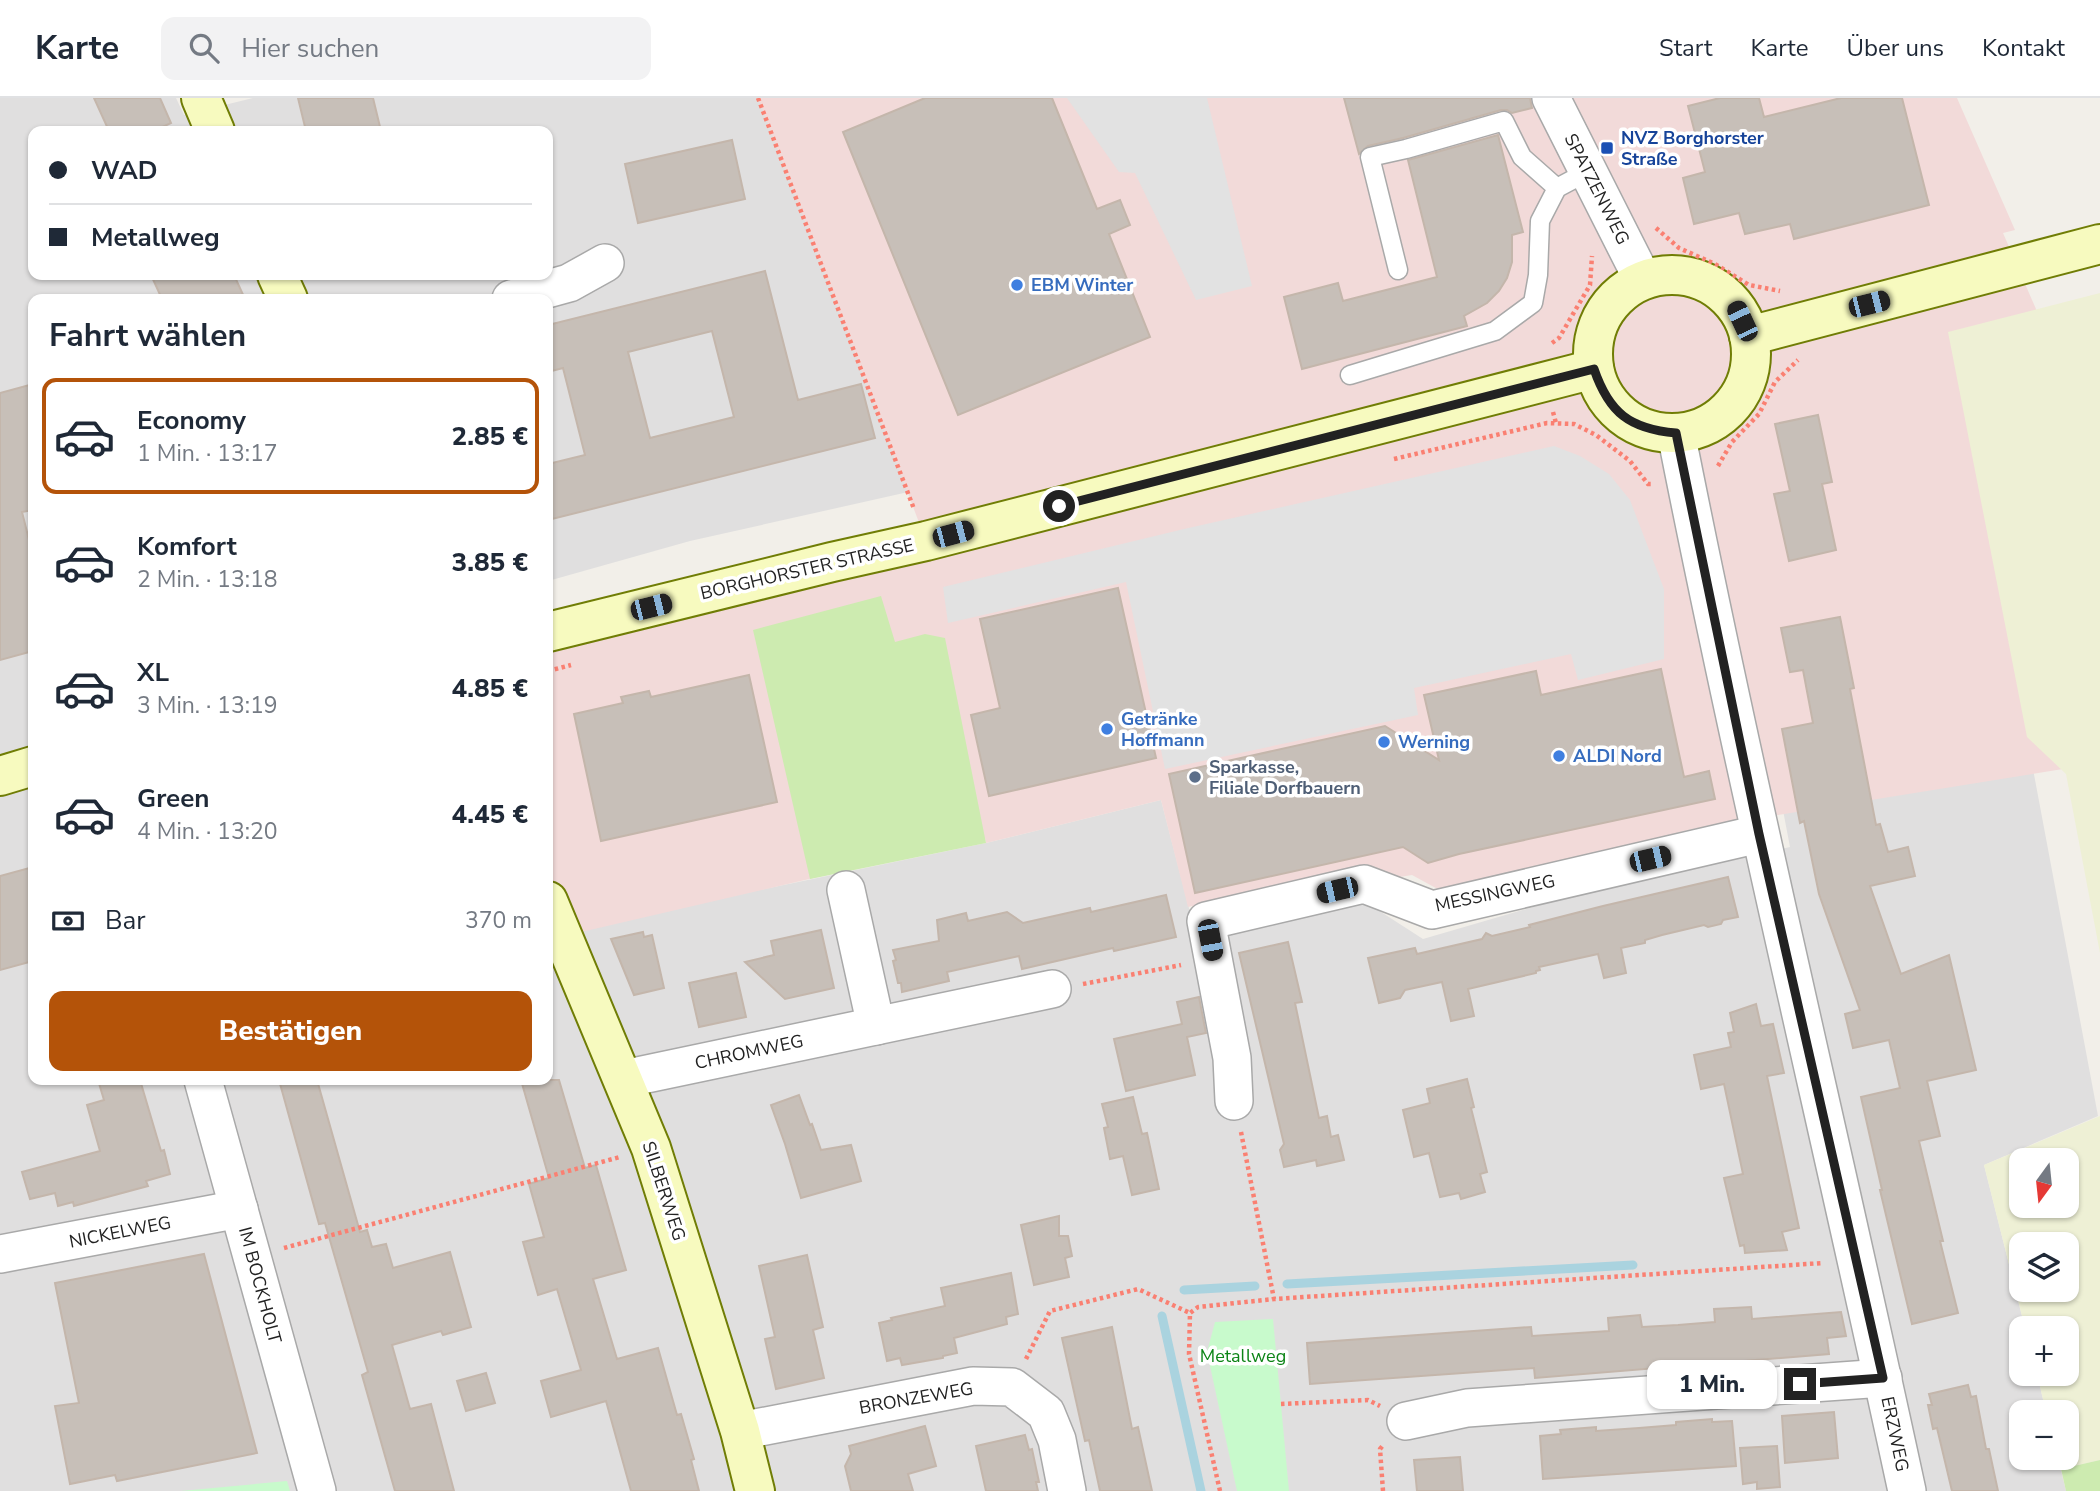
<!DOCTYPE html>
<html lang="de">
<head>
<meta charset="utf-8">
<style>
  :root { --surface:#fff; --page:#f2f2f3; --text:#1f2937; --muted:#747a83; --line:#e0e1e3; --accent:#b45309 }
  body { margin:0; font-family:"Nunito Sans",sans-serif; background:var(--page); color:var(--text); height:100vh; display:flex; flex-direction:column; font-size:26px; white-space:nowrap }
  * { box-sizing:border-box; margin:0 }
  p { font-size:23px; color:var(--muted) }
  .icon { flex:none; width:38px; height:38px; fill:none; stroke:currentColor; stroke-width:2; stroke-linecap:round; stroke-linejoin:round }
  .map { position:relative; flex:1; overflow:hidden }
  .sheet { position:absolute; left:28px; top:196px; width:525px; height:791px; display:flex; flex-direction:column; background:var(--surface); border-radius:14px; box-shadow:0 2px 5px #0004 }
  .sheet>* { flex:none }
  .hud { position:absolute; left:28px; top:28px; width:525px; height:154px; border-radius:14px; box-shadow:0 2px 5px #0004; display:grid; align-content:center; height:154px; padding:0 21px; background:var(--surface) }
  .needle { width:46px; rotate:195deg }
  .controls { position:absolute; left:2009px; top:1050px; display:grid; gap:14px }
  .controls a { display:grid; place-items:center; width:70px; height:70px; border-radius:14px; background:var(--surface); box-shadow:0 2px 5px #0004; font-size:35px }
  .end { position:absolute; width:32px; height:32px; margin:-16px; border:9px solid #222; background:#fff; box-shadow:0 0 0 4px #fff }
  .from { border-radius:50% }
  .bubble { position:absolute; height:49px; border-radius:14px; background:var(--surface); box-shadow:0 2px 5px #0004; font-size:23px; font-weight:800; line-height:49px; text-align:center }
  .car { position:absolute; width:21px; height:42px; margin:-21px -10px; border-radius:9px; box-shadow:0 0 5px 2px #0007; background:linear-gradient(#222 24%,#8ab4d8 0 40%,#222 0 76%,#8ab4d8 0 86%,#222 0) }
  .hud b { display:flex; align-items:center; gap:24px; height:66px; font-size:26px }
  .hud b+b { border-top:2px solid var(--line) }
  .hud i { width:18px; height:18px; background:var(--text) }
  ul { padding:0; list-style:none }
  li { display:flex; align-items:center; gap:21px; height:116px; margin:0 14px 10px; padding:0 7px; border:4px solid transparent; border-radius:14px }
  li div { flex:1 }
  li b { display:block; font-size:26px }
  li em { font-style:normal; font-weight:800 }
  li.on { border-color:var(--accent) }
  li>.icon { width:63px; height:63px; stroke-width:1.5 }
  h2 { padding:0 21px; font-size:32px; line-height:84px }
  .pay { display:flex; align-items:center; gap:18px; height:77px; padding:0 21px; font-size:26px }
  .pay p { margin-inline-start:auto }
  .primary-button { display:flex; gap:14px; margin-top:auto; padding:14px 21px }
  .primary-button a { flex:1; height:80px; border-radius:14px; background:var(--accent); color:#fff; font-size:28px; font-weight:800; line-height:80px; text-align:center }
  header { display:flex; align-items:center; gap:42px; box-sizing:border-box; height:98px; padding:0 35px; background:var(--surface); border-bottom:2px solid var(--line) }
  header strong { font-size:33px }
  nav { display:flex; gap:38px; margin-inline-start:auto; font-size:24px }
  .search { width:490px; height:63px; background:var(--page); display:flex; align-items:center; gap:18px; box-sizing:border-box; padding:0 24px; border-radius:14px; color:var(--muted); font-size:26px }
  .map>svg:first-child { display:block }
</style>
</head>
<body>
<header>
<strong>Karte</strong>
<div class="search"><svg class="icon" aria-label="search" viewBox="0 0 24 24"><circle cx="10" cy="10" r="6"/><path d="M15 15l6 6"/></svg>Hier suchen</div>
<nav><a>Start</a><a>Karte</a><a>Über uns</a><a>Kontakt</a></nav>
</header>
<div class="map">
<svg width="2100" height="1393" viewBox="0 0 2100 1393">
  <rect width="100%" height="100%" fill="#f2efe9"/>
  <path fill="#e0dfdf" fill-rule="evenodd" d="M0 0H176L184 17 253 0H780L935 388 690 443 548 483V201H33V982H548V836L986 745 1161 702 1197 841 1364 803 1423 841 1554 803 1790 749 1747 523 2027 639 2098 1018 1984 1067 2025 1230H2021V1276H2037L2046 1314H2021V1360H2058L2066 1393H0ZM33 33H548V177H33Z"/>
  <path fill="#f2dad9" d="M758 0H1957L2015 132 2003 135 2036 211 2100 665 1692 731 1445 795 1412 777 1193 812 1192 808 1188 809 1161 702 986 745 985 740 564 838 548 803V535L926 443Z"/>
  <g fill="#eef0d5" fill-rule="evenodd">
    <path d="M2100 195V855L2066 676 2027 639 1948 234Z"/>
    <path d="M2100 1018V1362L2061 1371 2058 1360H2067V1314H2046L2037 1276H2067V1230H2025L1984 1067ZM2021 1062H2067V1108H2021ZM2021 1146H2067V1192H2021Z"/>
  </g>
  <g fill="#cdebb0">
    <path d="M881 498 895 544 925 536 945 540 986 745 810 781 753 532Z"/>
    <path d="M2100 1362V1393H2066L2061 1371Z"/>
  </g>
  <g fill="#c8facc">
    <path d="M1273 1221 1289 1393H1237L1207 1254 1215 1224Z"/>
    <path d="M287 1383 290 1393H181Z"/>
  </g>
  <g fill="#e2e2e2">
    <path d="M1067 0H1207L1252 188 1196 202 1135 75 1119 74Z"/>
    <path d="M1554 348 1580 358 1609 376 1630 402 1664 491V561L1578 582 1571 556 1414 590 1418 617 1165 671 1126 484 948 525 943 489 1184 431Z"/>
  </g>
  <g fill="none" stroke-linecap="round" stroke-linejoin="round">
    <g stroke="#aad3df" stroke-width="9">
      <path d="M1287 1186 1633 1167"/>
      <path d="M1184 1192 1255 1188"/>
      <path d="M1162 1218 1201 1393"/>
    </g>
  </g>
  <g fill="#c7bfb8" stroke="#c4b6ab" stroke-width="2" fill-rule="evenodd">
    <path d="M94 0H160L171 25 154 33H109Z"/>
    <path d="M298 0H373L381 33H306Z"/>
    <path d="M925 0H1052L1097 111 1120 102 1130 127 1109 136 1150 239 958 317 843 34Z"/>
    <path d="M1344 0H1530L1532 10 1512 15 1507 12H1501L1403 40 1368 48 1359 56Z"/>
    <path d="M1720 0H1759L1764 19 1841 0H1902L1929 107 1794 141 1790 126 1745 136 1739 115 1694 126 1683 80 1705 74 1688 8Z"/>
    <path d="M1498 37 1523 134 1512 137V164L1507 180 1499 193 1487 205 1464 218 1467 228 1302 271 1284 199 1338 185 1343 203 1437 179 1408 62Z"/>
    <path d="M732 42 745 101 638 125 625 66Z"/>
    <path d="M765 173 798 302 861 286 875 340 548 422V366L585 357 563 270 548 274V227ZM712 233 734 319 650 340 628 254Z"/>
    <path d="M151 177H234L245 201H162Z"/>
    <path d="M33 286V412L22 414 33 458V553L0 562V295Z"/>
    <path d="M1818 317 1832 384 1822 386 1836 452 1789 463 1774 396 1790 393 1775 326Z"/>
    <path d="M1118 490 1156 660 989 698 971 617 1000 610 980 521Z"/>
    <path d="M1840 519 1854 590 1850 591 1876 727 1880 726 1888 754 1908 749 1915 778 1870 788 1901 876 1949 857 1976 972 1927 983 1940 1038 1919 1043 1943 1143H1940L1958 1215 1912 1226 1880 1092H1882L1861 999 1900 990 1889 942 1853 950 1845 916 1860 912 1819 796 1804 723 1800 725 1782 631 1813 625 1803 572 1790 574 1781 530Z"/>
    <path d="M1661 571 1684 679 1709 673 1715 701 1459 756 1428 765 1403 749 1195 795 1169 676 1385 628 1439 662 1424 597 1536 573 1541 597Z"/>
    <path d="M749 577 777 704 601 743 574 616 623 605 621 599 649 593 651 599Z"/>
    <path d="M33 769V863L0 872V778Z"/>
    <path d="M1728 779 1738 819 1723 822 1721 826 1708 829 1704 827 1662 837 1645 842V845L1621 850 1626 875 1604 880 1598 856 1539 869 1540 872 1536 873V875L1468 891 1474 918 1451 923 1442 884 1405 892 1400 900 1379 905 1368 860 1415 850 1417 856 1482 841 1486 835 1492 838 1530 829 1529 827 1603 808Z"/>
    <path d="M1166 797 1176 839 1114 853 1113 850 1022 871 1019 858 947 874 949 883 902 894 901 885H898L893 863 896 862 893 852 939 843 937 822 966 815 968 823 1007 814 1023 825 1090 810 1091 814Z"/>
    <path d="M821 832 834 890 785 901 745 864 774 857 771 843Z"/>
    <path d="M643 834 644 839 652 837 664 890 634 897 611 841Z"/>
    <path d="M1288 844 1302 904 1295 905 1319 1020 1327 1018 1331 1039 1338 1037 1344 1062 1317 1068 1316 1062 1284 1069 1280 1052 1284 1046 1239 855Z"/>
    <path d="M736 875 746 919 699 929 689 885Z"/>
    <path d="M1199 899 1206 935 1187 939 1195 977 1126 993 1114 941 1182 926 1177 904Z"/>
    <path d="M1756 906 1761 928 1773 926 1784 975 1767 978 1799 1130 1782 1134 1787 1152 1745 1155 1744 1147 1740 1148 1724 1080 1743 1076 1724 986 1701 991 1694 957 1731 949 1728 935 1734 934 1730 915Z"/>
    <path d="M1467 981 1474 1009 1471 1010 1487 1074 1480 1076 1485 1094 1461 1101 1459 1095 1440 1099 1429 1055 1414 1059 1403 1012 1430 1005 1427 991Z"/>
    <path d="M98 982H140L161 1053 164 1052 170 1076 146 1083 148 1088 74 1108 73 1104 58 1108 55 1095 30 1101 22 1074 100 1053 87 1007 104 1002Z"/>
    <path d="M279 982H317L360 1134 367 1132 372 1149 386 1146 393 1170 450 1154 471 1229 443 1237 441 1233 392 1247 410 1311 431 1306 454 1393H395L362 1277 368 1274 325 1125 319 1126Z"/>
    <path d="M521 982H559L585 1070 596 1067 626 1172 593 1181 617 1261 658 1250 677 1317 681 1316 694 1361 691 1362 699 1393H631L606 1303 551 1319 541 1283 581 1272 557 1191 538 1197 523 1144 544 1139 529 1086 549 1080Z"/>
    <path d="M799 997 810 1027 812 1026 821 1052 851 1047 861 1083 801 1100 785 1046 771 1007Z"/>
    <path d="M1133 999 1142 1036 1147 1035 1159 1091 1132 1097 1123 1058 1110 1061 1104 1030 1108 1029 1102 1006Z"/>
    <path d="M1059 1118V1138H1068L1072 1158 1065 1160 1069 1179 1034 1187 1021 1127Z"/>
    <path d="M204 1156 257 1355 117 1383 115 1377 70 1386 55 1308 79 1305 55 1185Z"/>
    <path d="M807 1157 823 1229 813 1232 824 1280 776 1291 765 1241 775 1239 759 1168Z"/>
    <path d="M1011 1175 1018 1216 1006 1219 1007 1226 954 1240 957 1255 943 1258V1260L902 1267 900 1260 887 1263 879 1225 892 1222 891 1220 945 1208 941 1190Z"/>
    <path d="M1751 1209 1752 1221 1841 1214 1846 1238 1827 1240 1829 1256 1535 1280 1534 1270 1310 1286 1307 1245 1531 1229 1532 1238 1609 1233 1608 1220 1640 1217 1642 1229 1678 1227 1715 1224 1714 1211Z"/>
    <path d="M1112 1229 1132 1331 1138 1329 1152 1393H1100L1089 1342 1085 1343 1062 1240Z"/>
    <path d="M486 1275 495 1305 466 1313 457 1283Z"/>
    <path d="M1968 1287 1971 1299 1976 1298 1986 1351H1989L1998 1393H1952L1937 1330 1933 1331 1928 1307H1932L1929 1296Z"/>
    <path d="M1834 1314 1838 1360 1785 1365 1782 1318Z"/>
    <path d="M1712 1321V1324L1732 1323 1736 1368 1543 1381 1540 1338 1561 1336 1560 1332 1596 1329V1333L1639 1330 1676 1327V1324Z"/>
    <path d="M925 1328 936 1368 908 1376 913 1393H851L845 1368 851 1356 849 1348Z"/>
    <path d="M1025 1337 1029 1352 1032 1351 1039 1384H1036L1038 1393H986L976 1348Z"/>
    <path d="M1777 1348 1780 1389 1757 1391V1384L1743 1386 1740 1350Z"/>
    <path d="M1460 1359 1463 1393H1417L1414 1362Z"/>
  </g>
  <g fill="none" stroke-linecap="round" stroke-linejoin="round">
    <g stroke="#a9a9a9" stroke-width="21">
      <g id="lane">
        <path d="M1398 172 1370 59 1406 51 1504 23 1522 59 1557 90"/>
        <path d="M1350 277 1495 233 1533 205 1538 177 1540 123 1557 90 1587 74"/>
      </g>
    </g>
    <g stroke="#a9a9a9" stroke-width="40">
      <g id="street">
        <path d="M1551 0 1643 182"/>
        <path d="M511 201 569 185 605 165"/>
        <path d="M1676 335C1746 689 1831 1040 1907 1393"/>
        <path d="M846 792 876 928"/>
        <path d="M623 981 1052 891"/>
        <path d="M203 982 317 1393"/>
        <path d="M1234 1003 1232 960 1206 823 1364 786 1432 812 1759 736"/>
        <path d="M0 1156 239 1111"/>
        <path d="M1406 1323 1467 1310 1883 1280"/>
        <path d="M740 1333 973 1288 1012 1289 1046 1315 1057 1342 1067 1393"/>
      </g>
    </g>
    <g stroke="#707d05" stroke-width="42">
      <g id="secondary">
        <path d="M201 0 215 33"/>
        <path d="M277 177 288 201"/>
        <circle cx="1672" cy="256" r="79"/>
        <path d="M1749 238 2100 146"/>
        <path d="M548 534 832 464 926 443 1594 271"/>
        <path d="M0 678 33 668"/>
        <path d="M548 803 651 1050 740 1333 755 1393"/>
      </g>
    </g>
    <g stroke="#fa8072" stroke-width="4.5" stroke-dasharray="3.5 3.5" stroke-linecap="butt">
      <path d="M758 0 914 411"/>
      <path d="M1656 130 1679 150 1715 166 1749 187 1780 193"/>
      <path d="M1552 245 1559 240 1590 187 1592 158"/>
      <path d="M1553 314 1556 325"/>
      <path d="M1394 361 1547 325 1574 326 1596 337 1630 363 1648 386H1652"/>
      <path d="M1718 368 1732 344 1759 316 1775 284 1798 262"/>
      <path d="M548 573 571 567"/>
      <path d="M1083 886 1181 867"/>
      <path d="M1241 1034 1274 1201"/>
      <path d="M284 1150 620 1059"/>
      <path d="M1026 1261 1050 1213 1138 1191 1190 1215"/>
      <path d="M1281 1306 1368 1302 1380 1308"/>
      <path d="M1220 1393 1189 1256 1190 1215 1198 1209 1274 1201 1823 1165"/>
      <path d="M1383 1393 1380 1351 1384 1346"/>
    </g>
    <use href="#lane" stroke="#fff" stroke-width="18"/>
    <use href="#street" stroke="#fff" stroke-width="37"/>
    <use href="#secondary" stroke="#f7fabf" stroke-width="38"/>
  </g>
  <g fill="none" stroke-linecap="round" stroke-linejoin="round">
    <path stroke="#222" stroke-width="9" d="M1059 408 1594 271C1609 315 1630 331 1676 335L1759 736 1883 1280 1800 1286"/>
  </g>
  <rect fill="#1a4fb4" stroke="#fff" stroke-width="2.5" x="1600" y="43" width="14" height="14" rx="3.5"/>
  <g fill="#3f7fe0" stroke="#fff" stroke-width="2.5">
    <circle cx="1017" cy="187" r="7"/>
    <circle cx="1107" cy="631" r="7"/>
    <circle cx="1384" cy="644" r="7"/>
    <circle cx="1559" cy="658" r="7"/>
  </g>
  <circle fill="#5c6f8a" stroke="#fff" stroke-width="2.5" cx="1195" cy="679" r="7"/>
  <g text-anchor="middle" stroke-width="7" stroke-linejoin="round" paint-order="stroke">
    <g font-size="18" font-weight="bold" fill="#164399" stroke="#fff" text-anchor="start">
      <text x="1621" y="46">NVZ Borghorster<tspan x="1621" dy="21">Straße</tspan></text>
    </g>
    <g font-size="18" fill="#222" stroke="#fff">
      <text transform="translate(1597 91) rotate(63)" y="6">SPATZENWEG</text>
      <text transform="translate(807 471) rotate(-13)" y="6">BORGHORSTER STRASSE</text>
      <text transform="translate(1495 795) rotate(-12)" y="6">MESSINGWEG</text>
      <text transform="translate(749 954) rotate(-12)" y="6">CHROMWEG</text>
      <text transform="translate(664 1093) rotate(72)" y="6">SILBERWEG</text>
      <text transform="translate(120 1134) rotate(-11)" y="6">NICKELWEG</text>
      <text transform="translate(260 1187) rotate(75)" y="6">IM BOCKHOLT</text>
      <text transform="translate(916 1300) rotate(-10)" y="6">BRONZEWEG</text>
      <text transform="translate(1895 1336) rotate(78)" y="6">ERZWEG</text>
    </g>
    <g font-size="18" font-weight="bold" fill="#366cbe" stroke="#fff" text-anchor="start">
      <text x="1031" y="193">EBM Winter</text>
      <text x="1121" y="627">Getränke<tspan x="1121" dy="21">Hoffmann</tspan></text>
      <text x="1398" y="650">Werning</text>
      <text x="1573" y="664">ALDI Nord</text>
    </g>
    <g font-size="18" font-weight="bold" fill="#4e5e75" stroke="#fff" text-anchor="start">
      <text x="1209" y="675">Sparkasse,<tspan x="1209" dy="21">Filiale Dorfbauern</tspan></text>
    </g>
    <g font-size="18" fill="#0c8416" stroke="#fff">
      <text x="1243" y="1264">Metallweg</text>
    </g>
  </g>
</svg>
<div class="controls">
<a><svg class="needle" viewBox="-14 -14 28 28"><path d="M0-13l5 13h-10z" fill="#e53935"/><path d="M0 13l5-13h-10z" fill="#747a83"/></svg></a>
<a><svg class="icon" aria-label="layers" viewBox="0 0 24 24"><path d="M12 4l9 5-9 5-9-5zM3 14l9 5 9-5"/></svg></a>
<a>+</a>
<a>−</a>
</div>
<i class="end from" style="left:1059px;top:408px"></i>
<i class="end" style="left:1800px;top:1286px"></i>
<div class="bubble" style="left:1647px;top:1262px;width:130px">1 Min.</div>
<i class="car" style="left:1869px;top:206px;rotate:76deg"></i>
<i class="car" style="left:1742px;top:223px;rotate:335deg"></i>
<i class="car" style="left:953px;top:436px;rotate:75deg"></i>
<i class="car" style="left:651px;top:509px;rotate:76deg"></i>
<i class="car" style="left:1650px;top:761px;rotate:77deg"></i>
<i class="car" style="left:1337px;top:792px;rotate:257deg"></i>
<i class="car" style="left:1210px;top:842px;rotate:169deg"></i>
<div class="hud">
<b><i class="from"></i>WAD</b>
<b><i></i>Metallweg</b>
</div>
<section class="sheet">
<h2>Fahrt wählen</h2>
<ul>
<li class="on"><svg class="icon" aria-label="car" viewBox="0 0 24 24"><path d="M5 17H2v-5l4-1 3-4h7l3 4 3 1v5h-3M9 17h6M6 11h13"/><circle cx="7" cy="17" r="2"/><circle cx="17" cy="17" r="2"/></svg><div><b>Economy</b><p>1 Min. · 13:17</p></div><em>2.85 €</em></li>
<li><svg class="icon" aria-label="car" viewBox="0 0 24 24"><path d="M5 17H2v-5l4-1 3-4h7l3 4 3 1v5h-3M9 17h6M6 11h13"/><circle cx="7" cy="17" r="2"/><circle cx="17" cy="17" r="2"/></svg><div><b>Komfort</b><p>2 Min. · 13:18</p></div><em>3.85 €</em></li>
<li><svg class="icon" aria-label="car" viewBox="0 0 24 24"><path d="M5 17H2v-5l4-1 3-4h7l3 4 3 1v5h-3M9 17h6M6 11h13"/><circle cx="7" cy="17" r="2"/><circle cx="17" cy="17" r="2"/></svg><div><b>XL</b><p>3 Min. · 13:19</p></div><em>4.85 €</em></li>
<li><svg class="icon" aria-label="car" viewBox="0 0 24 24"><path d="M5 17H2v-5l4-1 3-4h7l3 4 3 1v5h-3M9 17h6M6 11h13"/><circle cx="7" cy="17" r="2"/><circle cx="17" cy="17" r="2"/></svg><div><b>Green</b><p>4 Min. · 13:20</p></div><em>4.45 €</em></li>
</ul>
<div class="pay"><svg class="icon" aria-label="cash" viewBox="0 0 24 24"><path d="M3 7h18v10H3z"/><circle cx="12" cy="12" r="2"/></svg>Bar<p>370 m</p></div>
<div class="primary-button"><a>Bestätigen</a></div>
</section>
</div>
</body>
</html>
